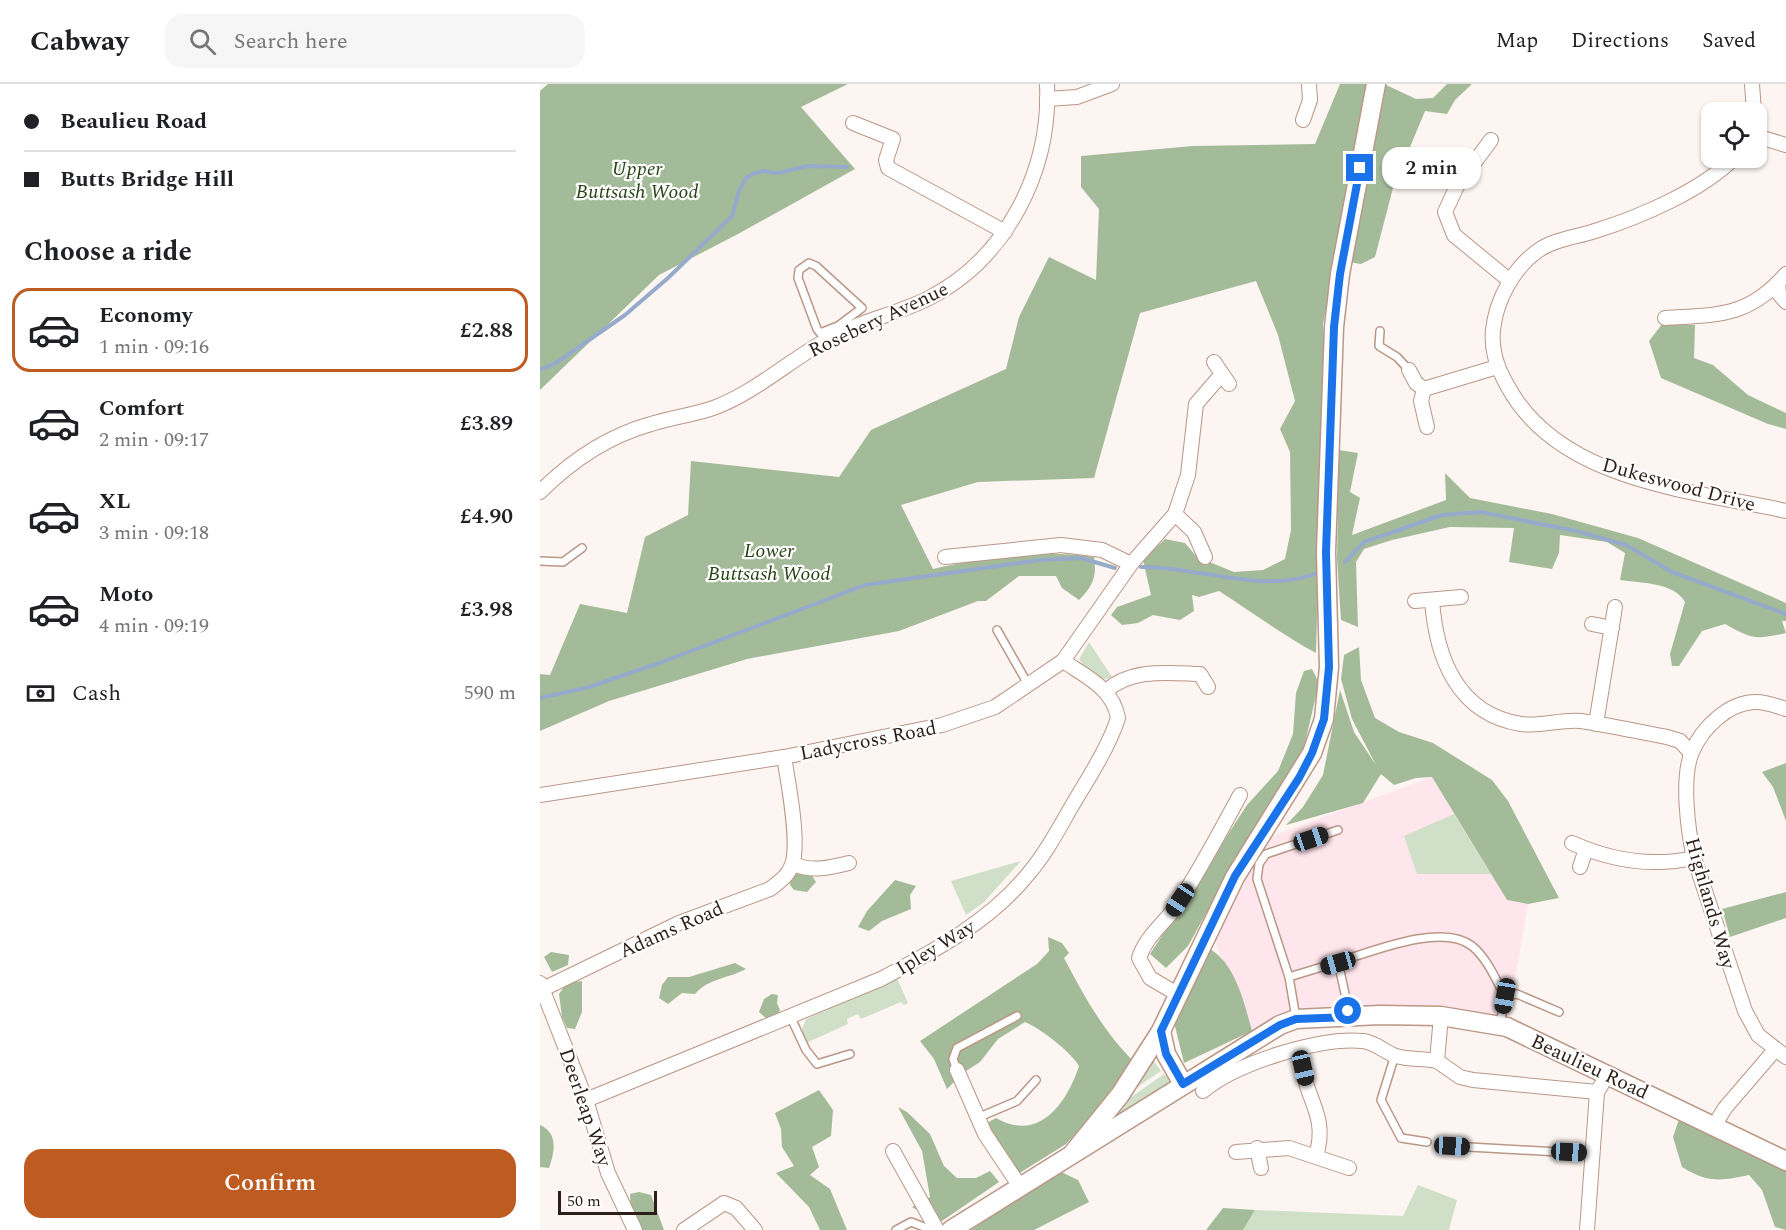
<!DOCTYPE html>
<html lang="en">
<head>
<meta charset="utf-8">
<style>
  :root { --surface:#fff; --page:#f6f6f6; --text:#202124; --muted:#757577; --line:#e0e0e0; --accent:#bd5b20 }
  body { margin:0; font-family:Spectral,serif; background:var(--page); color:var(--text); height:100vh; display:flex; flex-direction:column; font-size:22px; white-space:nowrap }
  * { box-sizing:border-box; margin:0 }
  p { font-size:20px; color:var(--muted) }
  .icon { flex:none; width:33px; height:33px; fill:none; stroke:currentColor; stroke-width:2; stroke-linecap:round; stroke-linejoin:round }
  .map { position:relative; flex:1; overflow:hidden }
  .drawer { display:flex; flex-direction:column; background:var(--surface); width:540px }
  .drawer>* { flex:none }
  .banner { display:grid; align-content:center; height:132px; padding:0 24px; background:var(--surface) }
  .fabs { position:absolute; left:1161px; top:18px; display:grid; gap:12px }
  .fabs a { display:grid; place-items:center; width:66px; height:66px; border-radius:12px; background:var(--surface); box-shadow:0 2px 4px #0004; font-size:30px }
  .scale { position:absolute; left:18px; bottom:15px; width:99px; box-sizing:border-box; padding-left:6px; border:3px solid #2c1e18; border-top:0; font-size:16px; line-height:21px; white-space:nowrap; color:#2c1e18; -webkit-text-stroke:4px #fff; paint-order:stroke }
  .end { position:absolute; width:27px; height:27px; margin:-14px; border:8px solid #1a73e8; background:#fff; box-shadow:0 0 0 3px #fff }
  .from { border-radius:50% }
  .bubble { position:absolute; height:42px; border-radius:18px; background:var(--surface); box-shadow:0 2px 4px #0004; font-size:20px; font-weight:600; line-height:42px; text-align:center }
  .car { position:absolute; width:18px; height:36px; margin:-18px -9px; border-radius:8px; box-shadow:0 0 4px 2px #0007; background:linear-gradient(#222 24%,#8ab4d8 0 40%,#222 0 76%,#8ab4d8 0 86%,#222 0) }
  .banner b { display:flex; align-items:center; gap:21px; height:57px; font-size:22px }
  .banner b+b { border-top:2px solid var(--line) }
  .banner i { width:15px; height:15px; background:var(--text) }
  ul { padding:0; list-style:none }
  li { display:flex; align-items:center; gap:18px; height:84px; margin:0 12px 9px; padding:0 12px; border:3px solid transparent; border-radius:18px }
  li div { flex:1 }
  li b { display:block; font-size:22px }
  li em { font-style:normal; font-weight:600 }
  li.current { border-color:var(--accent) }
  li>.icon { width:54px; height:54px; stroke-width:1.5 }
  h2 { padding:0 24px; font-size:27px; line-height:72px }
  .pay { display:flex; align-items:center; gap:15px; height:66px; padding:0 24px; font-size:22px }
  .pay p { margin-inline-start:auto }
  .button { display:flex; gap:12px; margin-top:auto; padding:12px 24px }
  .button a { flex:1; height:69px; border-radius:18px; background:var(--accent); color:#fff; font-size:24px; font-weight:600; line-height:69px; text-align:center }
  header { display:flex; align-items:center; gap:36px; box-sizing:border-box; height:84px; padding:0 30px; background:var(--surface); border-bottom:2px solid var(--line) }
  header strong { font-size:28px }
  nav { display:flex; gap:33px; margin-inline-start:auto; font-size:21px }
  .search { width:420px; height:54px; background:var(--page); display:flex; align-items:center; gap:15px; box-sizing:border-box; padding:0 21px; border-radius:18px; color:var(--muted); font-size:22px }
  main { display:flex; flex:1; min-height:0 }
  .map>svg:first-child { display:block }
</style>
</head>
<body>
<header>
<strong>Cabway</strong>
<div class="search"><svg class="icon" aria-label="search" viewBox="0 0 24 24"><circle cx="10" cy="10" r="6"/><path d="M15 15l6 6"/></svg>Search here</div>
<nav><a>Map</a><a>Directions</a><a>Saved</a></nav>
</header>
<main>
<section class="drawer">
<div class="banner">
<b><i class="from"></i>Beaulieu Road</b>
<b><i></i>Butts Bridge Hill</b>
</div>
<h2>Choose a ride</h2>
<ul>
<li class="current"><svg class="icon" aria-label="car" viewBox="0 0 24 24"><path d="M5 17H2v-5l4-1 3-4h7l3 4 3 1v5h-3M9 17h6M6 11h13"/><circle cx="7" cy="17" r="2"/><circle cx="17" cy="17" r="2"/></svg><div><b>Economy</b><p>1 min · 09:16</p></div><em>£2.88</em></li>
<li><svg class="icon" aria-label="car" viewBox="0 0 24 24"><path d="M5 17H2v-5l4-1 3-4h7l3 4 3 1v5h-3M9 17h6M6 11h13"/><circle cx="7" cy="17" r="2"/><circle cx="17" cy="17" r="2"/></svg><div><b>Comfort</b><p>2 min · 09:17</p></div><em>£3.89</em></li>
<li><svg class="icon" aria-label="car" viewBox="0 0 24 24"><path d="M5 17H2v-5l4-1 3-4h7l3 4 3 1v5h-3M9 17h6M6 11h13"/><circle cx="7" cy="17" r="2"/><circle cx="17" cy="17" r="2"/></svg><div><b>XL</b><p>3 min · 09:18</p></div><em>£4.90</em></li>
<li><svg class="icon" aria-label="car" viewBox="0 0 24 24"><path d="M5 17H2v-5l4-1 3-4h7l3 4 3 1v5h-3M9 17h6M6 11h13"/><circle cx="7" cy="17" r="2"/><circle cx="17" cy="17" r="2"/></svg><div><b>Moto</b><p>4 min · 09:19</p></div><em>£3.98</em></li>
</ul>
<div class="pay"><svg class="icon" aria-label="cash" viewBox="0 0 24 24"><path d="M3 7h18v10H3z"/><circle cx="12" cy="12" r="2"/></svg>Cash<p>590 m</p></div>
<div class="button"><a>Confirm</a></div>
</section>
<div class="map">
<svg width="1246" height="1146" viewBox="0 0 1246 1146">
  <rect width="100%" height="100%" fill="#fcf5f1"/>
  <path fill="#ffe5ec" d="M892 693 967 815 988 820 968 935 889 927 750 928 702 952 675 854 725 759 732 752Z"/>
  <g fill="#d0e0c8">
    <path d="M549 558 572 593C558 601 547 587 539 575Z"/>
    <path d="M914 730 951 790H877L864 752Z"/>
    <path d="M481 777 444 818 426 831 411 797Z"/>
    <path d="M357 894 368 919 364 921 361 918 321 935 318 930 307 935 308 940 266 959 262 945 266 935Z"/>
    <path d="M611 973 621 987 587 1010Z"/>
    <path d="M624 990 632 999 565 1040 587 1016Z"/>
    <path d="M878 1101 917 1116 909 1146H703L715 1126 863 1132Z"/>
  </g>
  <g fill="#a4bb99">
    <path d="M8 0H308L261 23 315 85 198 150 119 191 0 306V7Z"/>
    <path d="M800 0H830L783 240 785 268 776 569C742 551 712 528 679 507L659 513 652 511 654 527 640 536 613 531 598 539 582 541 571 531 577 523 611 511 603 476 625 455 645 459 657 473 694 488 723 486 745 475 751 446 750 368 740 345 755 317 738 251 716 197 600 229 554 394 438 398 361 421 393 485C446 473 501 465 554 473 557 493 553 502 539 516L522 504 516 492H479L446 517H438L359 547 207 575 69 617 0 647V590L10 591 40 520 87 529 105 453 148 431 151 377 299 393 331 346 466 285 479 233 509 173 556 196 559 125 541 103V72L653 62 775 60Z"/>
    <path d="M844 0 876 15 893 14 907 0H932L915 16 907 30 885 27 853 104 835 173 821 180 808 178Z"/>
    <path d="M1123 239 1155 241 1154 274 1173 281 1208 311 1246 329V345L1228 340 1121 294 1109 257Z"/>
    <path d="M799 366 818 369 810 408 820 414 812 451 906 416 905 389 930 414 1012 430 1098 454 1246 519V537H1242L1246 549C1215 556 1212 555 1185 540L1162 547 1139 582H1132L1130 570 1145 518C1134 498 1100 499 1080 496L1085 469 1067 458 1020 451 1019 469 1012 485 969 478 974 444 910 443 852 456 824 465 816 478 818 543 801 536 797 475Z"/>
    <path d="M819 563 821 596 835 634 859 648 893 659 952 696 968 717 1019 814 988 820 967 816 892 693 876 694 854 701 841 690 823 719 746 741 763 723 783 691 800 606 814 648 836 681 812 635 801 595 804 571Z"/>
    <path d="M772 585 779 599 764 663 753 686 705 759 648 862 626 884 610 870 707 721 738 687 753 650 756 609 764 587Z"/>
    <path d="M1246 679V737L1233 703 1222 688Z"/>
    <path d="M259 787 271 790 276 798 267 808 254 806 250 801 251 790Z"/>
    <path d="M355 796 376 802 370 811 371 825 342 837 329 847 318 843 327 827Z"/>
    <path d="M1246 808V834L1190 853 1182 825Z"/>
    <path d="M508 853 522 859 529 869 524 874C544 912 562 945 592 976L551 1034 526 1060 478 1090 445 1040 456 1034C499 1059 527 1019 539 982 530 967 501 945 485 938L458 955 440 978 423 989 407 1005 394 975 380 957 497 880 509 867Z"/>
    <path d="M670 865C696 881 704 918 712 947L644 979 633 934Z"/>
    <path d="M11 868 29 871 28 881 12 888 4 873Z"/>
    <path d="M195 879 206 885C187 895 169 894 155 910L142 909 128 920 119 914 122 901 128 893H149Z"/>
    <path d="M42 897V928L35 945 27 944 22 933 19 910 27 899Z"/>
    <path d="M232 910 238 911 237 919 240 926 236 934 227 935 219 928 224 915Z"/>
    <path d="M279 1006 293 1026 291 1052 272 1063 279 1083 270 1091 290 1105 307 1146H280L269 1123 236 1089 254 1082 242 1063 241 1045 235 1029Z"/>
    <path d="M358 1023 367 1028 390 1050 404 1082 417 1094H436L450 1087 459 1098 399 1139 372 1123 390 1113 382 1067Z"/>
    <path d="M1139 1035 1246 1085V1146L1235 1143 1222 1106 1209 1091C1180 1097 1168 1099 1142 1083L1133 1053Z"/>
    <path d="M0 1041C18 1049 15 1067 9 1084L0 1083Z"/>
    <path d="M515 1085 538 1096 549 1118 494 1146H431L494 1103Z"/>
    <path d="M99 1108 111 1111 124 1146H102L91 1131 90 1110Z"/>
    <path d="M683 1124 715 1126 703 1146H666Z"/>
  </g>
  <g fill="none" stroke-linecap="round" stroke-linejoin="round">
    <g stroke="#96aacb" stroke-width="4">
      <path d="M0 286 16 279 85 231 128 194 192 132 199 107 206 94 213 90 223 87 237 89 269 82 307 83"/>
      <path d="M805 478 824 458 902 431 941 428 1036 447 1086 461 1132 488 1246 530"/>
      <path d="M601 483C659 482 724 512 780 488"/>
      <path d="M0 614 49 603 122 578 325 501 500 476 541 474 575 484"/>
    </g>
    <g stroke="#ba9787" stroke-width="10">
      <g id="lane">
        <path d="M298 242 322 224 276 182 269 179 259 186 258 194 277 245 280 249 298 242 301 248"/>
        <path d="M840 247 839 262 857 273 869 286"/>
        <path d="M0 477 23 478 42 464"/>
        <path d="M457 546 489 602"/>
        <path d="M749 893 717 795 719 780 726 770 798 746"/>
        <path d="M810 932 798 878C831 868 902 838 932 862 947 874 956 896 965 912"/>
        <path d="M251 934 266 966 277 980 310 970"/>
        <path d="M756 934 749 893 798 878"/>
        <path d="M960 941 965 912 977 910 1019 928"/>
        <path d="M855 971 841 1016 861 1054 887 1058"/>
        <path d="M417 986 413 975 417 964 477 932"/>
        <path d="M437 1034 477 1017 496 996"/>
        <path d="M912 1062 1053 1070"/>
        <path d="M356 1146 371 1138 392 1146"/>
      </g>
    </g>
    <g stroke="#ba9787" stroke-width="16">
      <g id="street">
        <path d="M1212 0 1214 28"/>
        <path d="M507 15 537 13 572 0"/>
        <path d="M763 36 770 16 769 0"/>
        <path d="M313 39 353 55 346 76 348 84 465 148"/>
        <path d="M1216 52 1246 61"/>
        <path d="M951 56 917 102 905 128 914 151 970 197"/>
        <path d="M1194 74C1161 107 1100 133 1055 147 1037 153 1015 155 999 166 974 183 956 216 953 246 951 267 957 283 967 301 1018 397 1150 406 1246 427"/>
        <path d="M1238 199 1239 210 1246 218"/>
        <path d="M1125 234C1178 231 1209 233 1246 190"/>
        <path d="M674 278 689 300"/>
        <path d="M869 286 876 299 884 305"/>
        <path d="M887 343 881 317 884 305 957 283"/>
        <path d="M0 408C31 377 68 352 111 340 132 333 155 331 176 323 219 306 252 274 292 253 323 236 358 230 389 214 467 174 511 86 507 0"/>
        <path d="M635 430 654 448 665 473"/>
        <path d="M405 473 521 461 562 466 591 480"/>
        <path d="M892 516C896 573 917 630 981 640 1001 643 1021 635 1041 637 1069 641 1099 648 1127 653L1140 657 1151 669"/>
        <path d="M875 517 921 513"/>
        <path d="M1052 540 1072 544"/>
        <path d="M566 607C592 584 628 589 660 590L668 603"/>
        <path d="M1246 625C1236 622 1225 617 1214 618 1188 619 1162 644 1152 668 1141 694 1148 747 1154 774L1205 927 1218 951 1246 973"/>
        <path d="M1056 640 1075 523"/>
        <path d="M0 711 244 673 402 641 455 623 523 577 591 480 635 430 648 391 656 320 682 290"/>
        <path d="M1032 759C1072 777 1112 783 1154 774"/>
        <path d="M253 780C272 788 289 784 309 779"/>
        <path d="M1040 783 1046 765"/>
        <path d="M0 899 46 1016 68 1089 95 1146"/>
        <path d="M3 905 139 839 230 805C239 798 248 792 252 781 260 759 248 697 244 673"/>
        <path d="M639 911 610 894 599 874C606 852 624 840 637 821 660 786 680 748 700 711"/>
        <path d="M901 932 897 977 920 993 933 996 1057 1008"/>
        <path d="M758 966C762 980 764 994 769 1008 778 1031 784 1046 776 1072"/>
        <path d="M417 986 445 1050 479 1101"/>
        <path d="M663 1007C696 979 780 953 823 957 837 959 844 968 856 972 870 976 883 974 897 977"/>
        <path d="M46 1016 341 895C394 867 451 837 489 789 508 767 521 740 536 715 551 690 569 662 578 634 573 604 545 592 523 577"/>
        <path d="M1174 1042 1185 1024 1234 967"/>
        <path d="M717 1064 721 1084"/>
        <path d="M353 1067 397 1146"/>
        <path d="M696 1068 749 1064 809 1084"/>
        <path d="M144 1146 184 1119 196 1124 215 1146"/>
        <path d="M1047 1146 1057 1008 1062 1000"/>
      </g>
    </g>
    <g stroke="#ba9787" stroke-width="21">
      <g id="secondary">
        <path d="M621 947 626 970 643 1000"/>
        <path d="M533 1069 580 1011 621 947 695 793 772 669 784 635 789 583 786 468 794 243 800 190 836 0"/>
        <path d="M411 1146 740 941 756 935 840 931 901 932 967 943 1246 1077"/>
      </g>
    </g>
    <use href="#lane" stroke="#fff" stroke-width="7"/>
    <use href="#street" stroke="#fff" stroke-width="14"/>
    <use href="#secondary" stroke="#fff" stroke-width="18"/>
  </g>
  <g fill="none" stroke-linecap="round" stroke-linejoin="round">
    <path stroke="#1a73e8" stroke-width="8" d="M808 927 810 933 756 935 740 941 643 1000 626 970 621 947 695 792 759 694 772 669 784 635 789 583 786 468 794 243 800 190 820 84"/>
  </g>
  <g text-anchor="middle" stroke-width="4.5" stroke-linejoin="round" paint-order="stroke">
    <g font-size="20" font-style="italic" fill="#264414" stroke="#fff">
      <text x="97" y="91">Upper<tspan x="97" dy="23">Buttsash Wood</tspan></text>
      <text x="229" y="473">Lower<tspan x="229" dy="23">Buttsash Wood</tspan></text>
    </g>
    <g font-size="20" fill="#2c1e18" stroke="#fff">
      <text transform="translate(338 235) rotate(-25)" y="7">Rosebery Avenue</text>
      <text transform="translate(1139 400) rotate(15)" y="7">Dukeswood Drive</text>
      <text transform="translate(328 656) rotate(-11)" y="7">Ladycross Road</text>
      <text transform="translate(1171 819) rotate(74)" y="7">Highlands Way</text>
      <text transform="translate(131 845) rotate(-24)" y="7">Adams Road</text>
      <text transform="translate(395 863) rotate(-31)" y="7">Ipley Way</text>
      <text transform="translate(1050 982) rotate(25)" y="7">Beaulieu Road</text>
      <text transform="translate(46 1023) rotate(71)" y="7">Deerleap Way</text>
    </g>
  </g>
</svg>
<div class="fabs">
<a><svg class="icon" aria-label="locate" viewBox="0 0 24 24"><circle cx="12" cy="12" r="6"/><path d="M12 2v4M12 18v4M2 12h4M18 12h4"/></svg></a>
</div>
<div class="scale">50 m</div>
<i class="end from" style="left:808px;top:927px"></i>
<i class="end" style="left:820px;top:84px"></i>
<div class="bubble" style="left:842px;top:63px;width:99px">2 min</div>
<i class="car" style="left:771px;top:755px;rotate:71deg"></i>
<i class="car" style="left:640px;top:816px;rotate:214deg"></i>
<i class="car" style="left:798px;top:879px;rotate:254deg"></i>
<i class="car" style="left:965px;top:912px;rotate:190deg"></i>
<i class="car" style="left:763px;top:984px;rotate:167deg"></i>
<i class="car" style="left:912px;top:1062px;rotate:93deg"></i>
<i class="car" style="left:1029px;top:1068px;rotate:93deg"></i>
</div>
</main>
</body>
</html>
